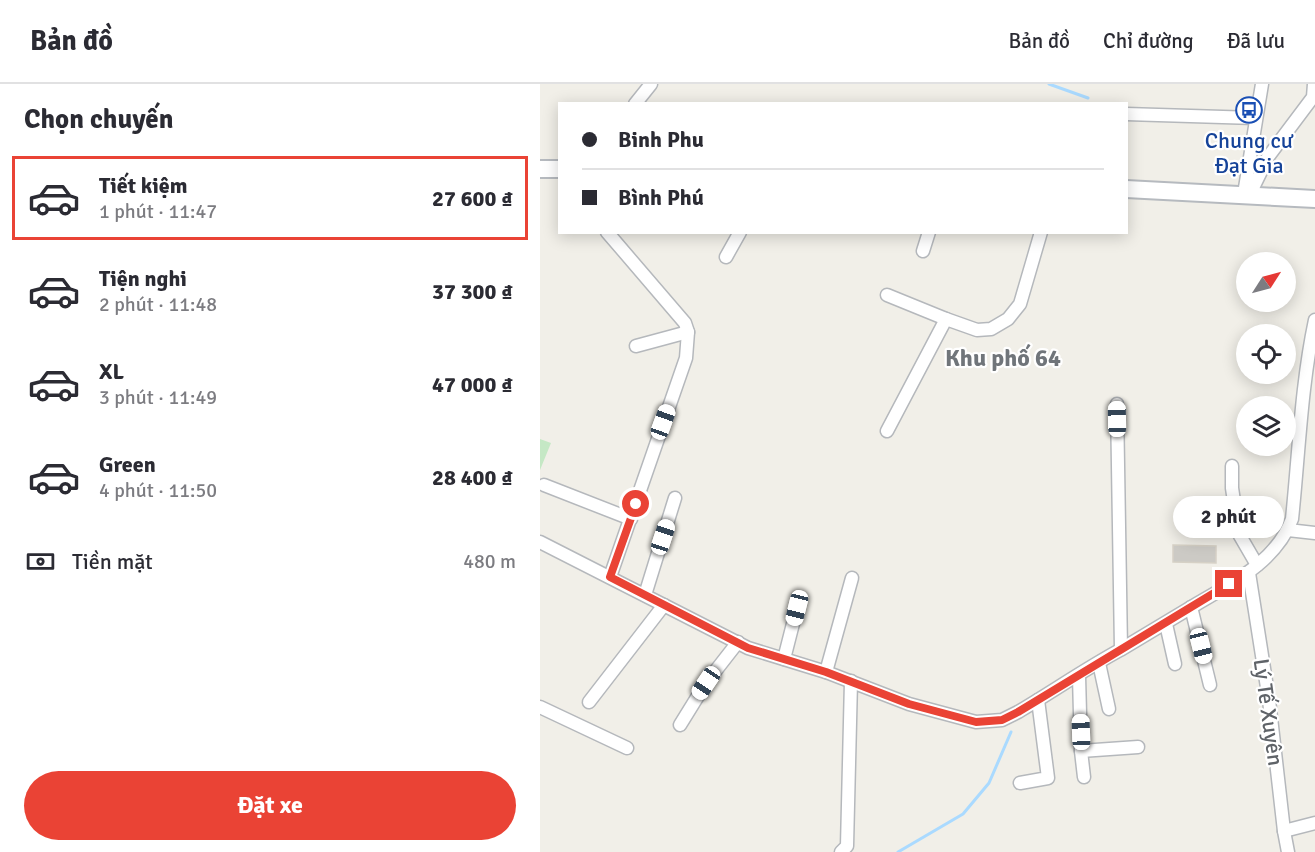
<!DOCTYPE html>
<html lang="vi">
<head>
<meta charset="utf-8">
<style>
  :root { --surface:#fff; --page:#f7f7f7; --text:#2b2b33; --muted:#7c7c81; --line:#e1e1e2; --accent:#ea4335 }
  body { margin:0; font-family:Signika,sans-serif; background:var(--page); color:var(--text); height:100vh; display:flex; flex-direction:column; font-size:22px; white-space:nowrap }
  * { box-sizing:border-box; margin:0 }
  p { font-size:20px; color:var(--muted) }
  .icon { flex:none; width:33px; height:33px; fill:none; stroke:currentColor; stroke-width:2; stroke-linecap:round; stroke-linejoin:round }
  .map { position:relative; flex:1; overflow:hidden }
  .side { display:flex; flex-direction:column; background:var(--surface); width:540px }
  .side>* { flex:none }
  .top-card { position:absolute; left:18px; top:18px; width:570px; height:132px; border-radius:0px; box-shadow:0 3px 15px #0003; display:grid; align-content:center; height:132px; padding:0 24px; background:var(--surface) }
  .needle { width:39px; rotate:54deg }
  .buttons { position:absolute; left:696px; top:168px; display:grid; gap:12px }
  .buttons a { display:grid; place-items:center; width:60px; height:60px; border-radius:50%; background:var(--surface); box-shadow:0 3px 15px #0003; font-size:30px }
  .end { position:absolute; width:27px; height:27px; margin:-14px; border:8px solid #ea4335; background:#fff; box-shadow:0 0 0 3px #fff }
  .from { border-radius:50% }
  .bubble { position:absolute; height:42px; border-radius:21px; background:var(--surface); box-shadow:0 3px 15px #0003; font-size:20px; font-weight:700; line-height:42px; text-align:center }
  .car { position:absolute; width:18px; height:36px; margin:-18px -9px; border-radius:8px; box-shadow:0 0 4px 2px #0007; background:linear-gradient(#fff 24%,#345 0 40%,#fff 0 76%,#345 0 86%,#fff 0) }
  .top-card b { display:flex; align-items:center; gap:21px; height:57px; font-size:22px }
  .top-card b+b { border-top:2px solid var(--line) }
  .top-card i { width:15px; height:15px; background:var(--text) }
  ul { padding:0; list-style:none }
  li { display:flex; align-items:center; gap:18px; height:84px; margin:0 12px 9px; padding:0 12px; border:3px solid transparent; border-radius:0px }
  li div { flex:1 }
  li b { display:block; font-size:22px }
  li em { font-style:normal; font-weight:700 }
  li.active { border-color:var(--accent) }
  li>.icon { width:54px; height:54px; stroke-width:1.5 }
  h2 { padding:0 24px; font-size:27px; line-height:72px }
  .pay { display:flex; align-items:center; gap:15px; height:66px; padding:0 24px; font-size:22px }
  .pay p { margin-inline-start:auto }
  .cta { display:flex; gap:12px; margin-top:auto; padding:12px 24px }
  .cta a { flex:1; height:69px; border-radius:36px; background:var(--accent); color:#fff; font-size:24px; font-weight:700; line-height:69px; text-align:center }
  header { display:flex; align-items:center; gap:36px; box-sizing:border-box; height:84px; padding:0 30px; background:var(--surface); border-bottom:2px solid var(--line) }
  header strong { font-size:28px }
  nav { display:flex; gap:33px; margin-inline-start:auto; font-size:21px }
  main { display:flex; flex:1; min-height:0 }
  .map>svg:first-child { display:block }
</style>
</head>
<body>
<header>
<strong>Bản đồ</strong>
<nav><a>Bản đồ</a><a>Chỉ đường</a><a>Đã lưu</a></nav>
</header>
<main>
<section class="side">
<h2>Chọn chuyến</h2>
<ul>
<li class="active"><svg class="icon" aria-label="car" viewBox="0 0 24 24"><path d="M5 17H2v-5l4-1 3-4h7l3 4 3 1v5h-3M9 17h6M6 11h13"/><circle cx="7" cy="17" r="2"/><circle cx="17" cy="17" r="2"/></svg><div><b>Tiết kiệm</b><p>1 phút · 11:47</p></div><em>27 600 ₫</em></li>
<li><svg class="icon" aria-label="car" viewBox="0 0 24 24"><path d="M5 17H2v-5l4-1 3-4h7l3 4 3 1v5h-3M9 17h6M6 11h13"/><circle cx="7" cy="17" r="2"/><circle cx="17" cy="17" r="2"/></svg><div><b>Tiện nghi</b><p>2 phút · 11:48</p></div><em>37 300 ₫</em></li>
<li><svg class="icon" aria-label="car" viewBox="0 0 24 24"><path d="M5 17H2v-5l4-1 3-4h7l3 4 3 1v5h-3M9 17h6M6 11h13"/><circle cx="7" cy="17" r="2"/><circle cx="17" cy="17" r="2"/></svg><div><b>XL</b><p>3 phút · 11:49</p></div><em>47 000 ₫</em></li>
<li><svg class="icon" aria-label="car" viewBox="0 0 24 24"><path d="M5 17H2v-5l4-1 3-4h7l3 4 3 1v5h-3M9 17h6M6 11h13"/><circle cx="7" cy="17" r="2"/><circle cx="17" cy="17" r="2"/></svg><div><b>Green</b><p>4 phút · 11:50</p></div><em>28 400 ₫</em></li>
</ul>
<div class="pay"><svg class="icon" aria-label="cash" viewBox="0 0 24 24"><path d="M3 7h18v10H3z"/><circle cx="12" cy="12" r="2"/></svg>Tiền mặt<p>480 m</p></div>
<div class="cta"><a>Đặt xe</a></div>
</section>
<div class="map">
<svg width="775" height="768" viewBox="0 0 775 768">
  <rect width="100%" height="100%" fill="#f1efe8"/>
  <path fill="#c5e8c5" d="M0 355 11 359 0 386Z"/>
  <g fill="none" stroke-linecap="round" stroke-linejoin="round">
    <g stroke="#aadaff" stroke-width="3">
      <path d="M509 0 548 14"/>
      <path d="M358 768 423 730 449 699 471 648"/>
    </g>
  </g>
  <path fill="#cccac5" stroke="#d6d1c6" stroke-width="1.5" d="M633 461 676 462V479L633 478Z"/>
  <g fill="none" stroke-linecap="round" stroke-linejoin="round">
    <g stroke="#b5b8bc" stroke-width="15">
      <g id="minor">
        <path d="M95 20 111 0"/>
        <path d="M586 30 715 34"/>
        <path d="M704 110 722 0"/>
        <path d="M710 110 728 73 773 13 774 0"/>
        <path d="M67 148 145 239 148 248 146 274 70 493"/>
        <path d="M383 167 389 148"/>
        <path d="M186 173 200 148"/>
        <path d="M347 211 406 235"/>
        <path d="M96 262 148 248"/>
        <path d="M577 320 581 565"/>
        <path d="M347 347 406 235 437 246 451 245 468 235 480 220 501 148"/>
        <path d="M692 382V404L699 450 717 481"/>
        <path d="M4 401 91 435"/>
        <path d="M748 446 775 449"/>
        <path d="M0 458 208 564 286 588 369 620 436 638 462 636 478 628C512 608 545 585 580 566 605 551 630 536 655 521 692 499 736 478 752 435 759 368 761 302 775 236"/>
        <path d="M709 489 729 616 744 747 748 768"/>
        <path d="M105 511 135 414"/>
        <path d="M651 523 670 601"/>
        <path d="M626 540 635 580"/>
        <path d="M244 575 257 524"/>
        <path d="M559 579 569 625"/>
        <path d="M286 588 312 494"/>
        <path d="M539 592 541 667 544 693"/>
        <path d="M49 618 124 521"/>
        <path d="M0 623 87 664"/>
        <path d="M140 641 166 599 198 558"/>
        <path d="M541 667 598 663"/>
        <path d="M480 699 508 694 498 616"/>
        <path d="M744 747 775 739"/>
        <path d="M301 768 307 762 311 597"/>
      </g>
    </g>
    <g stroke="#b6babf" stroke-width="20">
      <g id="secondary">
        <path d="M0 85H20"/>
        <path d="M586 105 775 115"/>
      </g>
    </g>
    <use href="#minor" stroke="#fff" stroke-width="12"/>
    <use href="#secondary" stroke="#fff" stroke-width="16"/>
  </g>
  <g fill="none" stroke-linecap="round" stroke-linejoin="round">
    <path stroke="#ea4335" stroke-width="8" d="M96 420 70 493 208 564 286 588 369 620 436 638 462 636 478 628 689 500"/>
  </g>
  <defs>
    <g id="bus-ring" transform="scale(1.35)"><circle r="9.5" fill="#fff" stroke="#1a4fb4" stroke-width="1.5"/><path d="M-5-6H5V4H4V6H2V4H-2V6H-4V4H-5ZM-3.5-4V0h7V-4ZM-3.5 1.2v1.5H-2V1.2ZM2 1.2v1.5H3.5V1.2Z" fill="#1a4fb4"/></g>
  </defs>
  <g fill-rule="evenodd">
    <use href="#bus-ring" x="709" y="26"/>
  </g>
  <g text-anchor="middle" stroke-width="4.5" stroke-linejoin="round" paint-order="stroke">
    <g font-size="22" fill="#164399" stroke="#fff">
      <text x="709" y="64">Chung cư<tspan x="709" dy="25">Đạt Gia</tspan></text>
    </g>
    <g font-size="22" fill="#5f6368" stroke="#fff">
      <text transform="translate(729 628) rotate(82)" y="8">Lý Tế Xuyên</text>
    </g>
    <g font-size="24" font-weight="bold" fill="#70757a" stroke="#fff">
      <text x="463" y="282">Khu phố 64</text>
    </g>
  </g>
</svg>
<div class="buttons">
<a><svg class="needle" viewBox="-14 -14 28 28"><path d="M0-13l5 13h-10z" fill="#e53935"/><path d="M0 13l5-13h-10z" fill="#7c7c81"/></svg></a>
<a><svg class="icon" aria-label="locate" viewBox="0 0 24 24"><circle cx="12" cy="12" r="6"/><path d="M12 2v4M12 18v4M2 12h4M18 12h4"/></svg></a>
<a><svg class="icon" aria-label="layers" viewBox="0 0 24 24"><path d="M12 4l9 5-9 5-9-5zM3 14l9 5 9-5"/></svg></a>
</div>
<i class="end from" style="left:96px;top:420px"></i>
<i class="end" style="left:689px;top:500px"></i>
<div class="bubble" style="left:633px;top:412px;width:111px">2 phút</div>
<i class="car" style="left:577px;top:335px;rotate:359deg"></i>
<i class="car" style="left:123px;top:338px;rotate:20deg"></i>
<i class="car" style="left:123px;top:453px;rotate:18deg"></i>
<i class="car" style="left:257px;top:524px;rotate:194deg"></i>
<i class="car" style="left:661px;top:562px;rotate:166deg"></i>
<i class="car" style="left:166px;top:599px;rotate:214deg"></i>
<i class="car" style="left:541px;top:648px;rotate:358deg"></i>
<div class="top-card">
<b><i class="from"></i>Binh Phu</b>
<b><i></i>Bình Phú</b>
</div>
</div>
</main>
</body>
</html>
